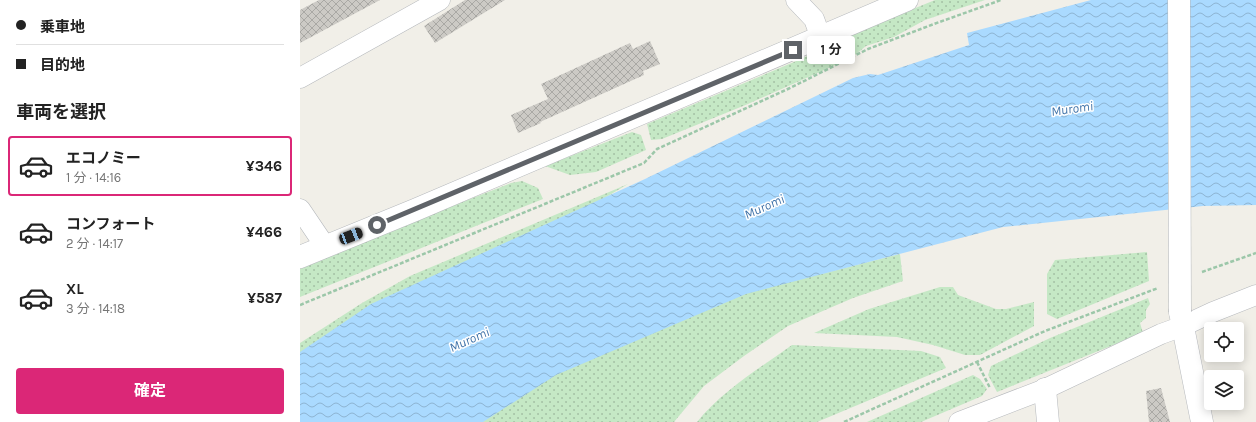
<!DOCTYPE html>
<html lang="ja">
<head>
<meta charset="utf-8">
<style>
  :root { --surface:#fff; --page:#f6f6f6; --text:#222; --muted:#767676; --line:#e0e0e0; --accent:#db2777 }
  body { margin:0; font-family:Karla,"Noto Sans JP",sans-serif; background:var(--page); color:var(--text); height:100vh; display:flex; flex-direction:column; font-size:15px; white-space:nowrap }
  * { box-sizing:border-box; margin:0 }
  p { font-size:13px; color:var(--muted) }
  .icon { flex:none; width:22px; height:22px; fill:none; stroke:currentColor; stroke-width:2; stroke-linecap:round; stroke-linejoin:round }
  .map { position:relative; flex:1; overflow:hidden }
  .sheet { display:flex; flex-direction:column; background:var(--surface); width:300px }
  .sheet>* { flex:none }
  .banner { display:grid; align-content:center; height:88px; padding:0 16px; background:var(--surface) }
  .tools { position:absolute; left:904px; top:322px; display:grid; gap:8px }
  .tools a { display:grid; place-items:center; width:40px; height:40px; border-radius:4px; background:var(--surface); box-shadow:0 2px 10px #0003; font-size:20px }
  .end { position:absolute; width:18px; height:18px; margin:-9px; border:5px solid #5f6368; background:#fff; box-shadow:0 0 0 2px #fff }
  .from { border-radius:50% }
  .bubble { position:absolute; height:28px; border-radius:4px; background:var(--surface); box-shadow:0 2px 10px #0003; font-size:13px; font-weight:700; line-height:28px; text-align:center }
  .car { position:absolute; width:12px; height:24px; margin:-12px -6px; border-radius:5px; box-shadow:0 0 3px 1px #0007; background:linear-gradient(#222 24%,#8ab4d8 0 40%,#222 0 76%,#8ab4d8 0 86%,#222 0) }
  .banner b { display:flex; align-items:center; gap:14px; height:38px; font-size:15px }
  .banner b+b { border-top:1px solid var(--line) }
  .banner i { width:10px; height:10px; background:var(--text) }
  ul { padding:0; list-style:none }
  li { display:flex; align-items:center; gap:12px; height:60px; margin:0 8px 6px; padding:0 8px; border:2px solid transparent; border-radius:4px }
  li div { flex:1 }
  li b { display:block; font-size:15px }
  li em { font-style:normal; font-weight:700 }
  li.selected { border-color:var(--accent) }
  li>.icon { width:36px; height:36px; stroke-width:1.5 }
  h2 { padding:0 16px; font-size:18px; line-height:48px }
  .cta { display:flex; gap:8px; margin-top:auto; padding:8px 16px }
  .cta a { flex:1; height:46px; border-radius:4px; background:var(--accent); color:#fff; font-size:16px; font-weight:700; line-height:46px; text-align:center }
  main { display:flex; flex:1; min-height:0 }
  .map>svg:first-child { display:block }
</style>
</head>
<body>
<main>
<section class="sheet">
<div class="banner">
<b><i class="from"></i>乗車地</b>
<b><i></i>目的地</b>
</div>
<h2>車両を選択</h2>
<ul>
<li class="selected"><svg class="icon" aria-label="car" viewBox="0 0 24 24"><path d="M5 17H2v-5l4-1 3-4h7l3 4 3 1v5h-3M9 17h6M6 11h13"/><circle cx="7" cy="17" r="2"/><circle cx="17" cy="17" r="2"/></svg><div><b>エコノミー</b><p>1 分 · 14:16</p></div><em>¥346</em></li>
<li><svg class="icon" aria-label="car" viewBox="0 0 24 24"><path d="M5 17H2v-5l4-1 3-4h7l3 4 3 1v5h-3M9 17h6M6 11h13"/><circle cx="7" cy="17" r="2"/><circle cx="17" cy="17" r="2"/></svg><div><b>コンフォート</b><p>2 分 · 14:17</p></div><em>¥466</em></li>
<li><svg class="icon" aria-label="car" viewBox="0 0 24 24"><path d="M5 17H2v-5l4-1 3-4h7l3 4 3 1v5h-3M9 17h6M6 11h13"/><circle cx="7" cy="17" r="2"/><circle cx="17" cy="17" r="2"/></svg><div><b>XL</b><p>3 分 · 14:18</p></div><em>¥587</em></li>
</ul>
<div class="cta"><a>確定</a></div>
</section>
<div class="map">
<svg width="956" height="422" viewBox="0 0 956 422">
  <defs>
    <pattern id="green-dots" width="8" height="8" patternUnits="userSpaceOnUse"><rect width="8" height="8" fill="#c5e8c5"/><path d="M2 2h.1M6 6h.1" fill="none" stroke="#a3c0a4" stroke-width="1.8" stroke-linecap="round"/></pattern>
    <pattern id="water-waves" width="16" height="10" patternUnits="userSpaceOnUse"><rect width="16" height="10" fill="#aadaff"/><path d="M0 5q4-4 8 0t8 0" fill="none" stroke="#8eb4d2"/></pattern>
    <pattern id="building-cross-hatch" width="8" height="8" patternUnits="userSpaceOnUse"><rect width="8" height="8" fill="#cccac5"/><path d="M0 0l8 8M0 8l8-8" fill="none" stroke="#a9a8a4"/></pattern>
  </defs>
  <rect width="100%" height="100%" fill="#f1efe8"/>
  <g fill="url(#green-dots)">
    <path d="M635 0H685L625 20 594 37 566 46 551 58 448 104 362 139 351 140 347 124 494 62 574 25Z"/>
    <path d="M332 132 341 135 346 150 296 172 270 175 245 166Z"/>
    <path d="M222 181 238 188 243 199 0 297V269L147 208 211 183Z"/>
    <path d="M328 184 0 380V343L62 303 110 276Z"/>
    <path d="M847 252 849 281 757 319 747 314V274L755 260Z"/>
    <path d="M600 254 603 281 553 298 488 326 444 356 404 386 374 422H170L250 367 449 283H485Z"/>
    <path d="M640 287H653L658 295 696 309H706L734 302V326L680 355H665L633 345 597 337 514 333 569 309Z"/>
    <path d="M848 298 850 304 846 310V318L840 323 843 333 697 392 688 375 691 366 750 338Z"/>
    <path d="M492 345 621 351 640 357 646 368 517 422H397C423 390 460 368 492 345Z"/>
    <path d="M673 375 680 379 687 389 682 396 621 422H567Z"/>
  </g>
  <path fill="url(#water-waves)" d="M791 0H956V205L903 206 703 227 446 294 256 375 183 422H0V352L71 304 345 179 553 78 570 74 578 75 669 45 667 33Z"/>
  <g fill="url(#building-cross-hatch)">
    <path d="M19 0H80L0 43V10Z"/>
    <path d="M165 0H205L135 43 124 26Z"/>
    <path d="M350 41 360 64 343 71 344 75 240 122 241 123 218 133 211 115 248 99 241 84 330 43 333 49Z"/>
    <path d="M861 388 870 422H849L846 391Z"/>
  </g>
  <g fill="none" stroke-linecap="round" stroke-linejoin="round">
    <g stroke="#b5b8bc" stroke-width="21">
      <g id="minor">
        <path d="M496 0 514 19 521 38"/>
        <path d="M0 78 140 0"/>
        <path d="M0 209 25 246"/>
        <path d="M659 422 745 389 861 334 883 326 913 312 956 295"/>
      </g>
    </g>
    <g stroke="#b5b8bc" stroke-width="23">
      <g id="tertiary">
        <path d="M0 257 115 210 607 0"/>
        <path d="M880 312 902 422"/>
        <path d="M745 389 748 422"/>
      </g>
    </g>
    <g stroke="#9cc7a9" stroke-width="2.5" stroke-dasharray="4 2" stroke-linecap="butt">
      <path d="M902 272 956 253"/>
      <path d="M0 305 344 163 357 149 490 88 568 49 634 24 701 0"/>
      <path d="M677 362 690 388"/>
      <path d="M544 422 745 331 858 288"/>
    </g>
    <use href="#minor" stroke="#fff" stroke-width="20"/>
    <use href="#tertiary" stroke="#fff" stroke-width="22"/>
    <g stroke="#b5b8bc" stroke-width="23" stroke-linecap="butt">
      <path id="tertiary-bridge" d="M879 0 880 312"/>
    </g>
    <use href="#tertiary-bridge" stroke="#fff" stroke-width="22"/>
  </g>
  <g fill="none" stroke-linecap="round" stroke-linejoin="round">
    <path stroke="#5f6368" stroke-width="5" d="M77 225 493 50"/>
  </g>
  <g text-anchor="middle" stroke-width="3" stroke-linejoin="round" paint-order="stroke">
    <g font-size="13" font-style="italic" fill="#4174aa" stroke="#fff">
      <text transform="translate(772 108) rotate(-8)" y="5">Muromi</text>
      <text transform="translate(464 206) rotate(-24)" y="5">Muromi</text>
      <text transform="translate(169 339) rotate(-24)" y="5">Muromi</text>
    </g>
  </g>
</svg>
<div class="tools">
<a><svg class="icon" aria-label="locate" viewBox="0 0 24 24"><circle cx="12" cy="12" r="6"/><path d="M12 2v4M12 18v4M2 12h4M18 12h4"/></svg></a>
<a><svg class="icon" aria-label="layers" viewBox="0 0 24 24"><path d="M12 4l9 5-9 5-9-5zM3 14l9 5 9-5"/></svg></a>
</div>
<i class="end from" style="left:77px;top:225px"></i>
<i class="end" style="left:493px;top:50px"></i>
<div class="bubble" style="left:507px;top:36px;width:48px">1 分</div>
<i class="car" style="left:51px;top:236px;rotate:69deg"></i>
</div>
</main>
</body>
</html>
